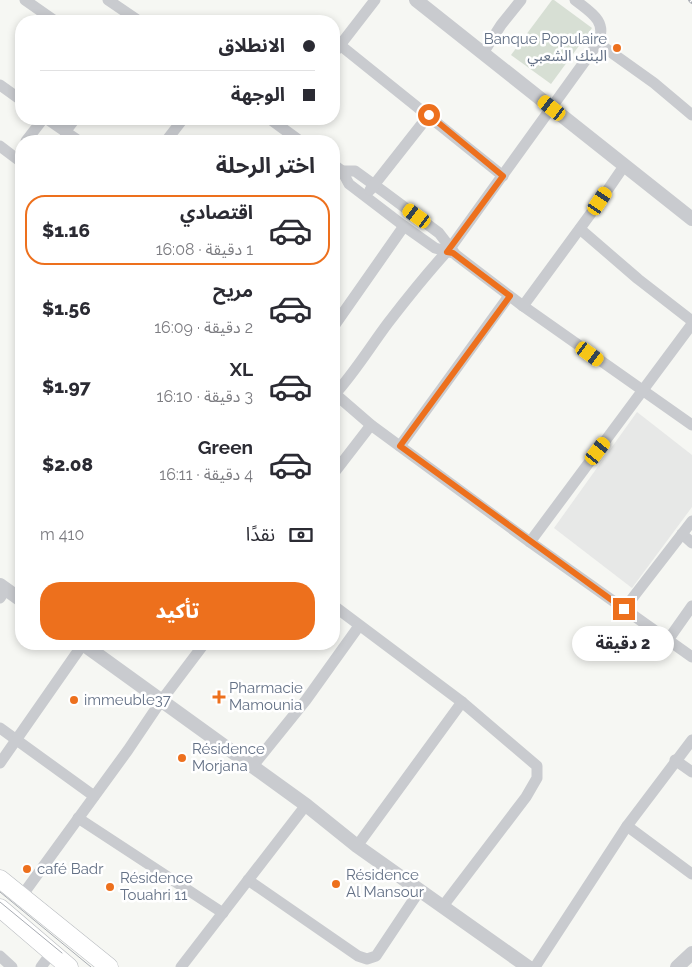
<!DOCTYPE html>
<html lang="ar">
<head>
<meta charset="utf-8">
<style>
  :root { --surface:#fff; --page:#f7f7f7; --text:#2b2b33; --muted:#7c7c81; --line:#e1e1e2; --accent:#ed701d }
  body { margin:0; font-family:Raleway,"Noto Sans Arabic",sans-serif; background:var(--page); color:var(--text); direction:rtl; height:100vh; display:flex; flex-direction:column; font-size:19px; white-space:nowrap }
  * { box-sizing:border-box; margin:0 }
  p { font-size:16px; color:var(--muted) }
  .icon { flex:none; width:28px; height:28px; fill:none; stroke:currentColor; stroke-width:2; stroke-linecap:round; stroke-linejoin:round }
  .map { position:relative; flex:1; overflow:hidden; direction:ltr }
  .panel { position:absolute; left:15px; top:135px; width:325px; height:515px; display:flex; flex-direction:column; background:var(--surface); border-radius:20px; box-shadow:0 2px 8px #0003; direction:rtl }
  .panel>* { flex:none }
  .guide { position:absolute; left:15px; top:15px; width:325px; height:110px; border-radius:20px; box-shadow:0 2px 8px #0003; direction:rtl; display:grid; align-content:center; height:110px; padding:0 25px; background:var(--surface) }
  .end { position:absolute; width:22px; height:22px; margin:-11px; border:6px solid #ed701d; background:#fff; box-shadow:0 0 0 2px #fff }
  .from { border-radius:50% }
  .bubble { position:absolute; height:35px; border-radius:18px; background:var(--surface); box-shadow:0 2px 8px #0003; font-size:16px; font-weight:800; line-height:35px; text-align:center; direction:rtl }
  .car { position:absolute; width:15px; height:30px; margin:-15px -8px; border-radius:6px; box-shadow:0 0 4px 1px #0007; background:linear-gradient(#f5c518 24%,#345 0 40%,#f5c518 0 76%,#345 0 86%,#f5c518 0) }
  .guide b { display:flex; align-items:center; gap:18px; height:48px; font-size:19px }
  .guide b+b { border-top:1px solid var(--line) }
  .guide i { width:12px; height:12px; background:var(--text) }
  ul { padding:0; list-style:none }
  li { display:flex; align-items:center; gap:15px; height:70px; margin:0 10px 8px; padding:0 15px; border:2px solid transparent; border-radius:20px }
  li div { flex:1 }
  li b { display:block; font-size:19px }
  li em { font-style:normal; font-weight:800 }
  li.selected { border-color:var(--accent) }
  li>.icon { width:45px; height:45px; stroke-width:1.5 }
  h2 { padding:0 25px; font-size:22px; line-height:60px }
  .pay { display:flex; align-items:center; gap:12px; height:55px; padding:0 25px; font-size:19px }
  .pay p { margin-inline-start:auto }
  .primary-button { display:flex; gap:10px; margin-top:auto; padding:10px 25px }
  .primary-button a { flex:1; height:58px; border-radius:20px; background:var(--accent); color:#fff; font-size:20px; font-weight:800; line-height:58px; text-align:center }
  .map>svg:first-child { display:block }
</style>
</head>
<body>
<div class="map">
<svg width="692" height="967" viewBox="0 0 692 967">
  <rect width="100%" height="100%" fill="#f6f7f3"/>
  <path fill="#e7e8e7" d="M637 412 692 455V507L632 588 554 528Z"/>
  <path fill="#d7dfd4" d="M552 0H554L592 28 551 84 511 55Z"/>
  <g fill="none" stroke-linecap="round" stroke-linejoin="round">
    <g stroke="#b9bcc0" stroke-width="19">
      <g id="primary">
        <path d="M0 879 109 967"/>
        <path d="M0 908 69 967"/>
      </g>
    </g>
    <g stroke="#c9cbcf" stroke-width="11">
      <path d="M25 0 55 21"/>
      <path d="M108 0 139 21"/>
      <path d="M598 43 654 83 692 115"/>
      <path d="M340 45 503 176"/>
      <path d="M334 53 375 0"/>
      <path d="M483 53 501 25 521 0"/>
      <path d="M0 85 21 100"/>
      <path d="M47 119 79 141"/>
      <path d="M270 119 300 141"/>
      <path d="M65 132 75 119"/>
      <path d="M26 141 43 119"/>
      <path d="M166 141 183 119"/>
      <path d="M0 146 21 162"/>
      <path d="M334 165 342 171 349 184 404 226 435 248 453 253"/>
      <path d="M342 171H355L384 192 439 233 456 255 523 306 692 425"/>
      <path d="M370 190 429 115"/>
      <path d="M580 229 638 279 692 321"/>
      <path d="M523 306 600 201 624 166"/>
      <path d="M334 326 404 226"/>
      <path d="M334 393 371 425 530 542 692 657"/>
      <path d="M335 394C355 372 370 347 388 323 408 297 429 271 451 247L598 43C608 21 590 12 575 0"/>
      <path d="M400 446 509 296"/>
      <path d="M334 473 371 425"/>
      <path d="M682 534 692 543"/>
      <path d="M530 542 692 324"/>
      <path d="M0 598 6 589"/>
      <path d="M334 606 462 702 537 766V778L526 797 443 906"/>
      <path d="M624 609 692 521"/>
      <path d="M668 640 692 606"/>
      <path d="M0 728 94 796"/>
      <path d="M675 760 692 772"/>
      <path d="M0 763 83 644"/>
      <path d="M252 767 306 700 359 626"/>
      <path d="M78 818 223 913"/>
      <path d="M627 826 692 874"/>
      <path d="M357 846 462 702"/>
      <path d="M248 880 358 956 367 959 376 956 420 890"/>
      <path d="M21 897 128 750 161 701 204 644"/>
      <path d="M0 956 12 967"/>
      <path d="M41 967 52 952"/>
      <path d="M181 967 306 805"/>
      <path d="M535 967 627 826 692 740"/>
    </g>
    <g stroke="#c9cbcf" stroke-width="14">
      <path d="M416 0 692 219"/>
      <path d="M0 585 21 600"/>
      <path d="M83 644 306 805 357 846 528 967"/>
      <path d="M677 967 692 953"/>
    </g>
    <use href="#primary" stroke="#fff" stroke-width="18"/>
    <g stroke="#a8acb3" stroke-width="1">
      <path d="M0 892 91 967"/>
      <path d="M0 902 62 953"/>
    </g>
    <g stroke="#a8acb3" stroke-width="5.5">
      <path id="rail" d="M691 0 692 1"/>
    </g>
    <use href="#rail" stroke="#fff" stroke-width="4" stroke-dasharray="11" stroke-linecap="butt"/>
  </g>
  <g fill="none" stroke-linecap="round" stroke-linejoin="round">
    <path stroke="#ed701d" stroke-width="6" d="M429 115 503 176 447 252 453 253 510 296 400 446 624 609"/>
  </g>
  <g fill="#ed701d" stroke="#fff" stroke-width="2">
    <circle cx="617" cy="48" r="5"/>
    <path d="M216.5 689.5h5v5h5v5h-5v5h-5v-5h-5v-5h5z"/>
    <circle cx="74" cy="700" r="5"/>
    <circle cx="182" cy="758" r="5"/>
    <circle cx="27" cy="869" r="5"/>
    <circle cx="336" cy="884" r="5"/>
    <circle cx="110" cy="887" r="5"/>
  </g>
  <g text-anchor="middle" stroke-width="5" stroke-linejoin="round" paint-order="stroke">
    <g font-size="15" fill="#647186" stroke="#fff" text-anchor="start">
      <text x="607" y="44" text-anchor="end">Banque Populaire<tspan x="607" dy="17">البنك الشعبي</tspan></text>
      <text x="229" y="693">Pharmacie<tspan x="229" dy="17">Mamounia</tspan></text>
      <text x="84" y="705">immeuble37</text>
      <text x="192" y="754">Résidence<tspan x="192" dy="17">Morjana</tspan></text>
      <text x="37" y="874">café Badr</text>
      <text x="346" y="880">Résidence<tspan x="346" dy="17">Al Mansour</tspan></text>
      <text x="120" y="883">Résidence<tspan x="120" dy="17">Touahri 11</tspan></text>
    </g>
  </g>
</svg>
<i class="end from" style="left:429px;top:115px"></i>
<i class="end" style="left:624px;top:609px"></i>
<div class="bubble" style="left:572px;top:626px;width:102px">2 دقيقة</div>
<i class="car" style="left:552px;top:108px;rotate:308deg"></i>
<i class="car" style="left:600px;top:201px;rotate:34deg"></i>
<i class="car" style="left:417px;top:216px;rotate:306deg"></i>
<i class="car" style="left:590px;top:354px;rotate:126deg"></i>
<i class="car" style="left:598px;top:451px;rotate:37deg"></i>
<div class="guide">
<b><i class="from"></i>الانطلاق</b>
<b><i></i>الوجهة</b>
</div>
<section class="panel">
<h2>اختر الرحلة</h2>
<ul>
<li class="selected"><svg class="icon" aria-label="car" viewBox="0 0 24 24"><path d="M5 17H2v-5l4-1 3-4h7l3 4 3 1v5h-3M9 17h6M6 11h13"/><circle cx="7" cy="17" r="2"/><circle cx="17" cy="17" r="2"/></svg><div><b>اقتصادي</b><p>1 دقيقة · 16:08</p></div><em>$1.16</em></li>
<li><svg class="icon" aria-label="car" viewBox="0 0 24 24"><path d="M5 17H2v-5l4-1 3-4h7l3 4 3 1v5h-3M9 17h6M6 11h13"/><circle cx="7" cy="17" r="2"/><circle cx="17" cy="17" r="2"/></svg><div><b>مريح</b><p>2 دقيقة · 16:09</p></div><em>$1.56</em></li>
<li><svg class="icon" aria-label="car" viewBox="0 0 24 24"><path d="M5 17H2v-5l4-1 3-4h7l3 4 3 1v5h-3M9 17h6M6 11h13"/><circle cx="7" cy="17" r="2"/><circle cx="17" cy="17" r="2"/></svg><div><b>XL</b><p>3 دقيقة · 16:10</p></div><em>$1.97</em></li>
<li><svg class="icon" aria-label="car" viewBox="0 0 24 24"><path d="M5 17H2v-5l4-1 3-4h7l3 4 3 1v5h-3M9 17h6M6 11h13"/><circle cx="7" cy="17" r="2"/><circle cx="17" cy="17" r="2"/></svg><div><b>Green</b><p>4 دقيقة · 16:11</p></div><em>$2.08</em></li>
</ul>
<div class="pay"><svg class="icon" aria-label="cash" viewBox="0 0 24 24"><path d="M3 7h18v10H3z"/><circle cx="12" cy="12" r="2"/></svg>نقدًا<p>410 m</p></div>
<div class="primary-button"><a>تأكيد</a></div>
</section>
</div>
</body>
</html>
